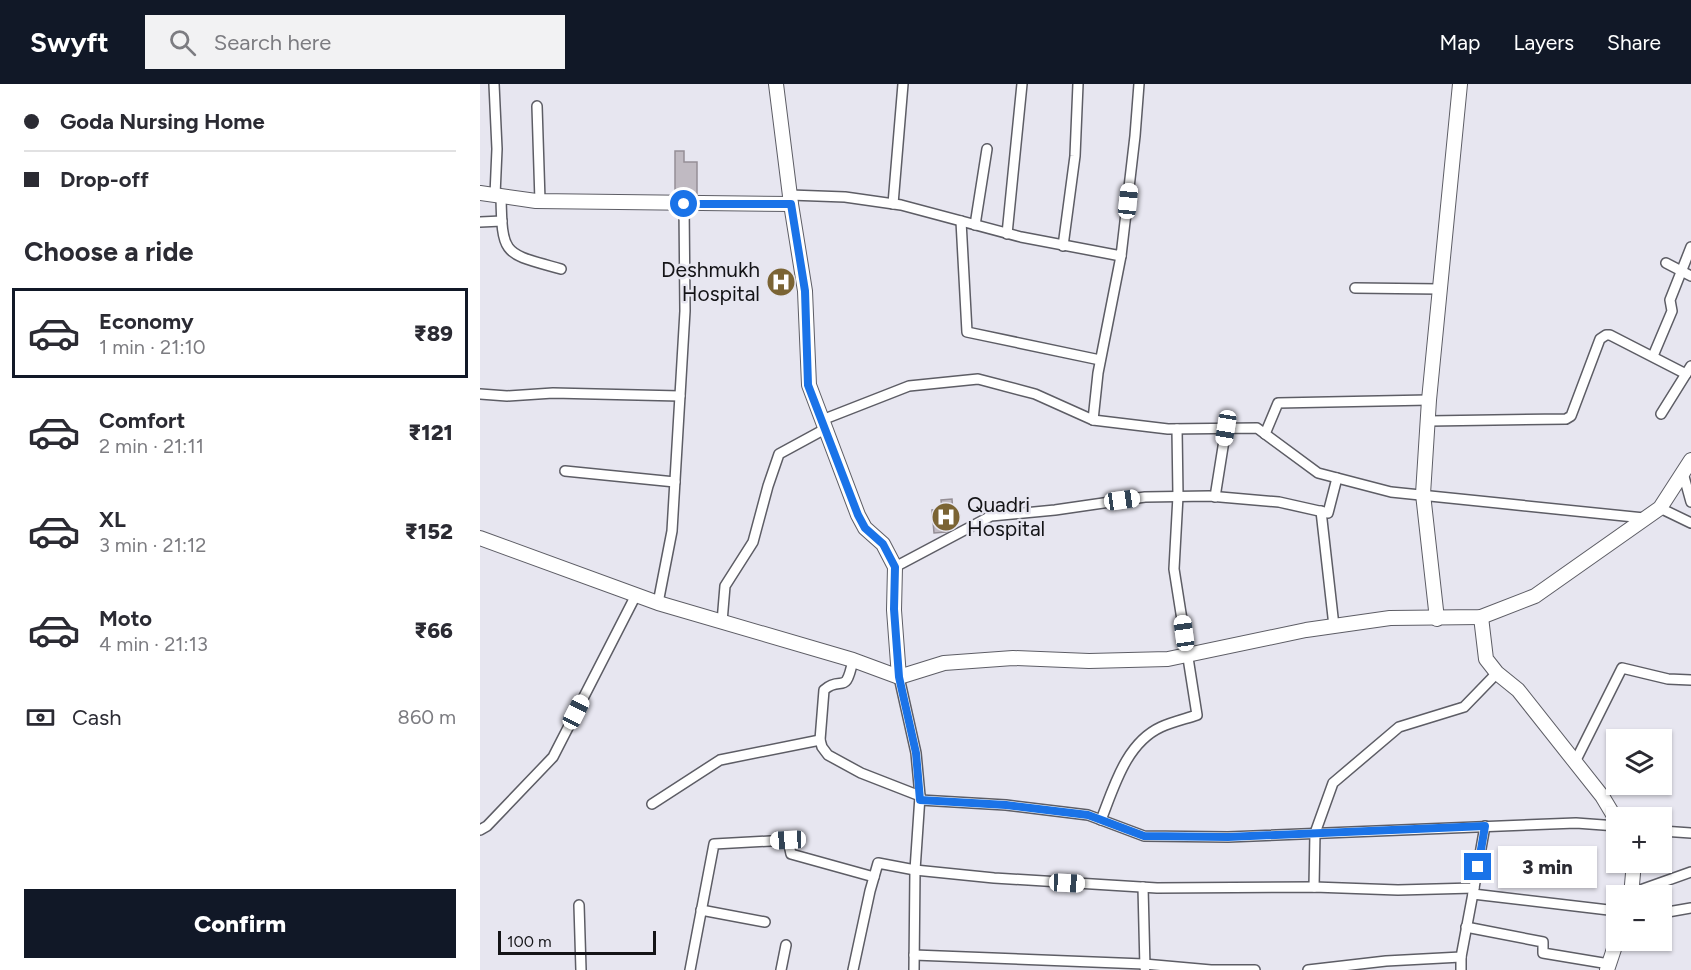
<!DOCTYPE html>
<html lang="en">
<head>
<meta charset="utf-8">
<style>
  :root { --surface:#fff; --page:#f2f2f3; --text:#2b2b33; --muted:#7c7c81; --line:#e1e1e2; --accent:#111827 }
  body { margin:0; font-family:Figtree,sans-serif; background:var(--page); color:var(--text); height:100vh; display:flex; flex-direction:column; font-size:22px; white-space:nowrap }
  * { box-sizing:border-box; margin:0 }
  p { font-size:20px; color:var(--muted) }
  .icon { flex:none; width:33px; height:33px; fill:none; stroke:currentColor; stroke-width:2; stroke-linecap:round; stroke-linejoin:round }
  .map { position:relative; flex:1; overflow:hidden }
  .drawer { display:flex; flex-direction:column; background:var(--surface); width:480px }
  .drawer>* { flex:none }
  .hud { display:grid; align-content:center; height:132px; padding:0 24px; background:var(--surface) }
  .controls { position:absolute; left:1126px; top:645px; display:grid; gap:12px }
  .controls a { display:grid; place-items:center; width:66px; height:66px; border-radius:0px; background:var(--surface); box-shadow:0 2px 4px #0004; font-size:30px }
  .scale { position:absolute; left:18px; bottom:15px; width:158px; box-sizing:border-box; padding-left:6px; border:3px solid #141417; border-top:0; font-size:16px; line-height:21px; white-space:nowrap; color:#141417; -webkit-text-stroke:4px #e7e6f0; paint-order:stroke }
  .end { position:absolute; width:27px; height:27px; margin:-14px; border:8px solid #1a73e8; background:#fff; box-shadow:0 0 0 3px #fff }
  .from { border-radius:50% }
  .bubble { position:absolute; height:42px; border-radius:0px; background:var(--surface); box-shadow:0 2px 4px #0004; font-size:20px; font-weight:800; line-height:42px; text-align:center }
  .car { position:absolute; width:18px; height:36px; margin:-18px -9px; border-radius:8px; box-shadow:0 0 4px 2px #0007; background:linear-gradient(#fff 24%,#345 0 40%,#fff 0 76%,#345 0 86%,#fff 0) }
  .hud b { display:flex; align-items:center; gap:21px; height:57px; font-size:22px }
  .hud b+b { border-top:2px solid var(--line) }
  .hud i { width:15px; height:15px; background:var(--text) }
  ul { padding:0; list-style:none }
  li { display:flex; align-items:center; gap:18px; height:90px; margin:0 12px 9px; padding:0 12px; border:3px solid transparent; border-radius:0px }
  li div { flex:1 }
  li b { display:block; font-size:22px }
  li em { font-style:normal; font-weight:800 }
  li.current { border-color:var(--accent) }
  li>.icon { width:54px; height:54px; stroke-width:1.5 }
  h2 { padding:0 24px; font-size:27px; line-height:72px }
  .pay { display:flex; align-items:center; gap:15px; height:66px; padding:0 24px; font-size:22px }
  .pay p { margin-inline-start:auto }
  .button { display:flex; gap:12px; margin-top:auto; padding:12px 24px }
  .button a { flex:1; height:69px; border-radius:0px; background:var(--accent); color:#fff; font-size:24px; font-weight:800; line-height:69px; text-align:center }
  header { display:flex; align-items:center; gap:36px; box-sizing:border-box; height:84px; padding:0 30px; background:var(--accent); color:#fff }
  header strong { font-size:28px }
  nav { display:flex; gap:33px; margin-inline-start:auto; font-size:21px }
  .search { width:420px; height:54px; background:var(--page); display:flex; align-items:center; gap:15px; box-sizing:border-box; padding:0 21px; border-radius:0px; color:var(--muted); font-size:22px }
  main { display:flex; flex:1; min-height:0 }
  .map>svg:first-child { display:block }
</style>
</head>
<body>
<header>
<strong>Swyft</strong>
<div class="search"><svg class="icon" aria-label="search" viewBox="0 0 24 24"><circle cx="10" cy="10" r="6"/><path d="M15 15l6 6"/></svg>Search here</div>
<nav><a>Map</a><a>Layers</a><a>Share</a></nav>
</header>
<main>
<section class="drawer">
<div class="hud">
<b><i class="from"></i>Goda Nursing Home</b>
<b><i></i>Drop-off</b>
</div>
<h2>Choose a ride</h2>
<ul>
<li class="current"><svg class="icon" aria-label="car" viewBox="0 0 24 24"><path d="M5 17H2v-5l4-1 3-4h7l3 4 3 1v5h-3M9 17h6M6 11h13"/><circle cx="7" cy="17" r="2"/><circle cx="17" cy="17" r="2"/></svg><div><b>Economy</b><p>1 min · 21:10</p></div><em>₹89</em></li>
<li><svg class="icon" aria-label="car" viewBox="0 0 24 24"><path d="M5 17H2v-5l4-1 3-4h7l3 4 3 1v5h-3M9 17h6M6 11h13"/><circle cx="7" cy="17" r="2"/><circle cx="17" cy="17" r="2"/></svg><div><b>Comfort</b><p>2 min · 21:11</p></div><em>₹121</em></li>
<li><svg class="icon" aria-label="car" viewBox="0 0 24 24"><path d="M5 17H2v-5l4-1 3-4h7l3 4 3 1v5h-3M9 17h6M6 11h13"/><circle cx="7" cy="17" r="2"/><circle cx="17" cy="17" r="2"/></svg><div><b>XL</b><p>3 min · 21:12</p></div><em>₹152</em></li>
<li><svg class="icon" aria-label="car" viewBox="0 0 24 24"><path d="M5 17H2v-5l4-1 3-4h7l3 4 3 1v5h-3M9 17h6M6 11h13"/><circle cx="7" cy="17" r="2"/><circle cx="17" cy="17" r="2"/></svg><div><b>Moto</b><p>4 min · 21:13</p></div><em>₹66</em></li>
</ul>
<div class="pay"><svg class="icon" aria-label="cash" viewBox="0 0 24 24"><path d="M3 7h18v10H3z"/><circle cx="12" cy="12" r="2"/></svg>Cash<p>860 m</p></div>
<div class="button"><a>Confirm</a></div>
</section>
<div class="map">
<svg width="1211" height="886" viewBox="0 0 1211 886">
  <rect width="100%" height="100%" fill="#e7e6f0"/>
  <g fill="#c0bac2" stroke="#958f96" stroke-width="1.5">
    <path d="M195 67H204V78H217V110H195Z"/>
    <path d="M295 187 307 188 305 209 294 208Z"/>
    <path d="M472 415 474 444 466 448 454 449 452 426 462 425 461 416Z"/>
  </g>
  <g fill="none" stroke-linecap="round" stroke-linejoin="round">
    <g stroke="#5d5d65" stroke-width="12">
      <g id="street">
        <path d="M14 0 17 65 15 111"/>
        <path d="M57 22 60 117"/>
        <path d="M310 111 365 113 421 121 541 153 641 172 655 52 659 0"/>
        <path d="M21 112C22 173 24 169 81 185"/>
        <path d="M413 120 423 0"/>
        <path d="M481 137 487 248 620 276"/>
        <path d="M0 138 22 137"/>
        <path d="M495 141 507 65"/>
        <path d="M527 150 542 0"/>
        <path d="M583 162 595 72 598 0"/>
        <path d="M1186 179 1211 192"/>
        <path d="M875 204 959 205"/>
        <path d="M1173 272 1192 227 1190 216 1211 163"/>
        <path d="M0 310 27 312 73 309 200 312"/>
        <path d="M1181 330 1211 282"/>
        <path d="M342 336 429 302 498 295 555 310 613 336 688 345 777 344 838 389 911 408 1164 434"/>
        <path d="M613 336 618 289 641 172"/>
        <path d="M949 337 1086 335 1091 332 1120 255 1126 251H1130L1206 290"/>
        <path d="M785 350 798 319 949 316"/>
        <path d="M85 387 195 398"/>
        <path d="M1203 389 1211 418"/>
        <path d="M735 413 746 344"/>
        <path d="M1180 424 1211 439"/>
        <path d="M841 427 854 542"/>
        <path d="M415 483 511 432 575 426 665 413 729 412 799 418 848 429 857 394"/>
        <path d="M178 519 192 447 205 227 204 120"/>
        <path d="M242 538 245 502 273 458 288 402 299 370 345 345"/>
        <path d="M373 576C365 614 362 590 344 606L340 656 342 663 348 671 381 689 440 712"/>
        <path d="M419 593 436 669 440 712 435 786 434 886"/>
        <path d="M1095 678 1142 584 1188 595 1211 596"/>
        <path d="M440 716 526 721 608 731 664 752 748 753 1096 739 1137 742"/>
        <path d="M172 720 240 676 340 656"/>
        <path d="M621 736C634 703 646 659 681 643 692 638 705 635 717 631L694 485 698 412 697 345"/>
        <path d="M0 746 7 742 73 673 156 511"/>
        <path d="M1182 747 1211 749"/>
        <path d="M663 803 665 884"/>
        <path d="M834 803 835 749 853 699 919 643 984 623 1017 589"/>
        <path d="M1152 809 1211 788"/>
        <path d="M993 810 1137 827"/>
        <path d="M99 821 101 886"/>
        <path d="M221 826 285 838"/>
        <path d="M1182 829 1211 824"/>
        <path d="M986 843 1063 858V869L1129 880"/>
        <path d="M434 871 664 880 731 886H775"/>
        <path d="M981 873V886"/>
        <path d="M210 886 234 760 308 756 311 770 394 793"/>
        <path d="M301 886 306 861"/>
        <path d="M373 886 390 807 398 779 435 786 514 794 677 804 834 803 918 806 994 804 1005 742"/>
        <path d="M828 886 906 877 981 873 994 804"/>
      </g>
    </g>
    <g stroke="#5d5d65" stroke-width="16">
      <g id="secondary">
        <path d="M296 0 311 120 325 207 329 301 378 431 385 444 403 460 415 483 414 526 419 593"/>
        <path d="M0 109 56 117 311 120"/>
        <path d="M0 454 178 519 373 576 419 593 464 579 533 574 609 577 688 575 826 546 910 534 1001 533 1055 512 1180 424 1211 376"/>
        <path d="M1001 533 1006 575 1017 589 1038 606 1122 712 1137 737"/>
        <path d="M957 535 943 410 949 316 980 0"/>
        <path d="M1151 812 1154 778"/>
        <path d="M1127 886 1137 856"/>
      </g>
    </g>
    <use href="#street" stroke="#fff" stroke-width="9"/>
    <use href="#secondary" stroke="#fff" stroke-width="14"/>
  </g>
  <g fill="none" stroke-linecap="round" stroke-linejoin="round">
    <path stroke="#1a73e8" stroke-width="8" d="M204 120H311L325 207 328 301 378 431 385 444 403 460 415 483 414 525 419 593 436 669 440 716 526 721 608 731 664 752 748 753 1005 742 998 783"/>
  </g>
  <defs>
    <g id="hospital-disc" transform="scale(1.5)"><circle r="9.5" fill="#7b6434" stroke="#e7e6f0"/><path d="M-5-5h3v3.5h4V-5h3V5h-3V1.5h-4V5h-3Z" fill="#fff"/></g>
  </defs>
  <g fill-rule="evenodd">
    <use href="#hospital-disc" x="301" y="198"/>
    <use href="#hospital-disc" x="466" y="433"/>
  </g>
  <g text-anchor="middle" stroke-width="5" stroke-linejoin="round" paint-order="stroke">
    <g font-size="21" fill="#141417" stroke="#e7e6f0" text-anchor="end">
      <text x="280" y="193">Deshmukh<tspan x="280" dy="24">Hospital</tspan></text>
      <text x="487" y="428" text-anchor="start">Quadri<tspan x="487" dy="24">Hospital</tspan></text>
    </g>
  </g>
</svg>
<div class="controls">
<a><svg class="icon" aria-label="layers" viewBox="0 0 24 24"><path d="M12 4l9 5-9 5-9-5zM3 14l9 5 9-5"/></svg></a>
<a>+</a>
<a>−</a>
</div>
<div class="scale">100 m</div>
<i class="end from" style="left:204px;top:120px"></i>
<i class="end" style="left:998px;top:783px"></i>
<div class="bubble" style="left:1018px;top:762px;width:99px">3 min</div>
<i class="car" style="left:648px;top:117px;rotate:6deg"></i>
<i class="car" style="left:746px;top:344px;rotate:189deg"></i>
<i class="car" style="left:642px;top:416px;rotate:82deg"></i>
<i class="car" style="left:704px;top:549px;rotate:352deg"></i>
<i class="car" style="left:96px;top:628px;rotate:27deg"></i>
<i class="car" style="left:308px;top:756px;rotate:267deg"></i>
<i class="car" style="left:587px;top:799px;rotate:93deg"></i>
</div>
</main>
</body>
</html>
